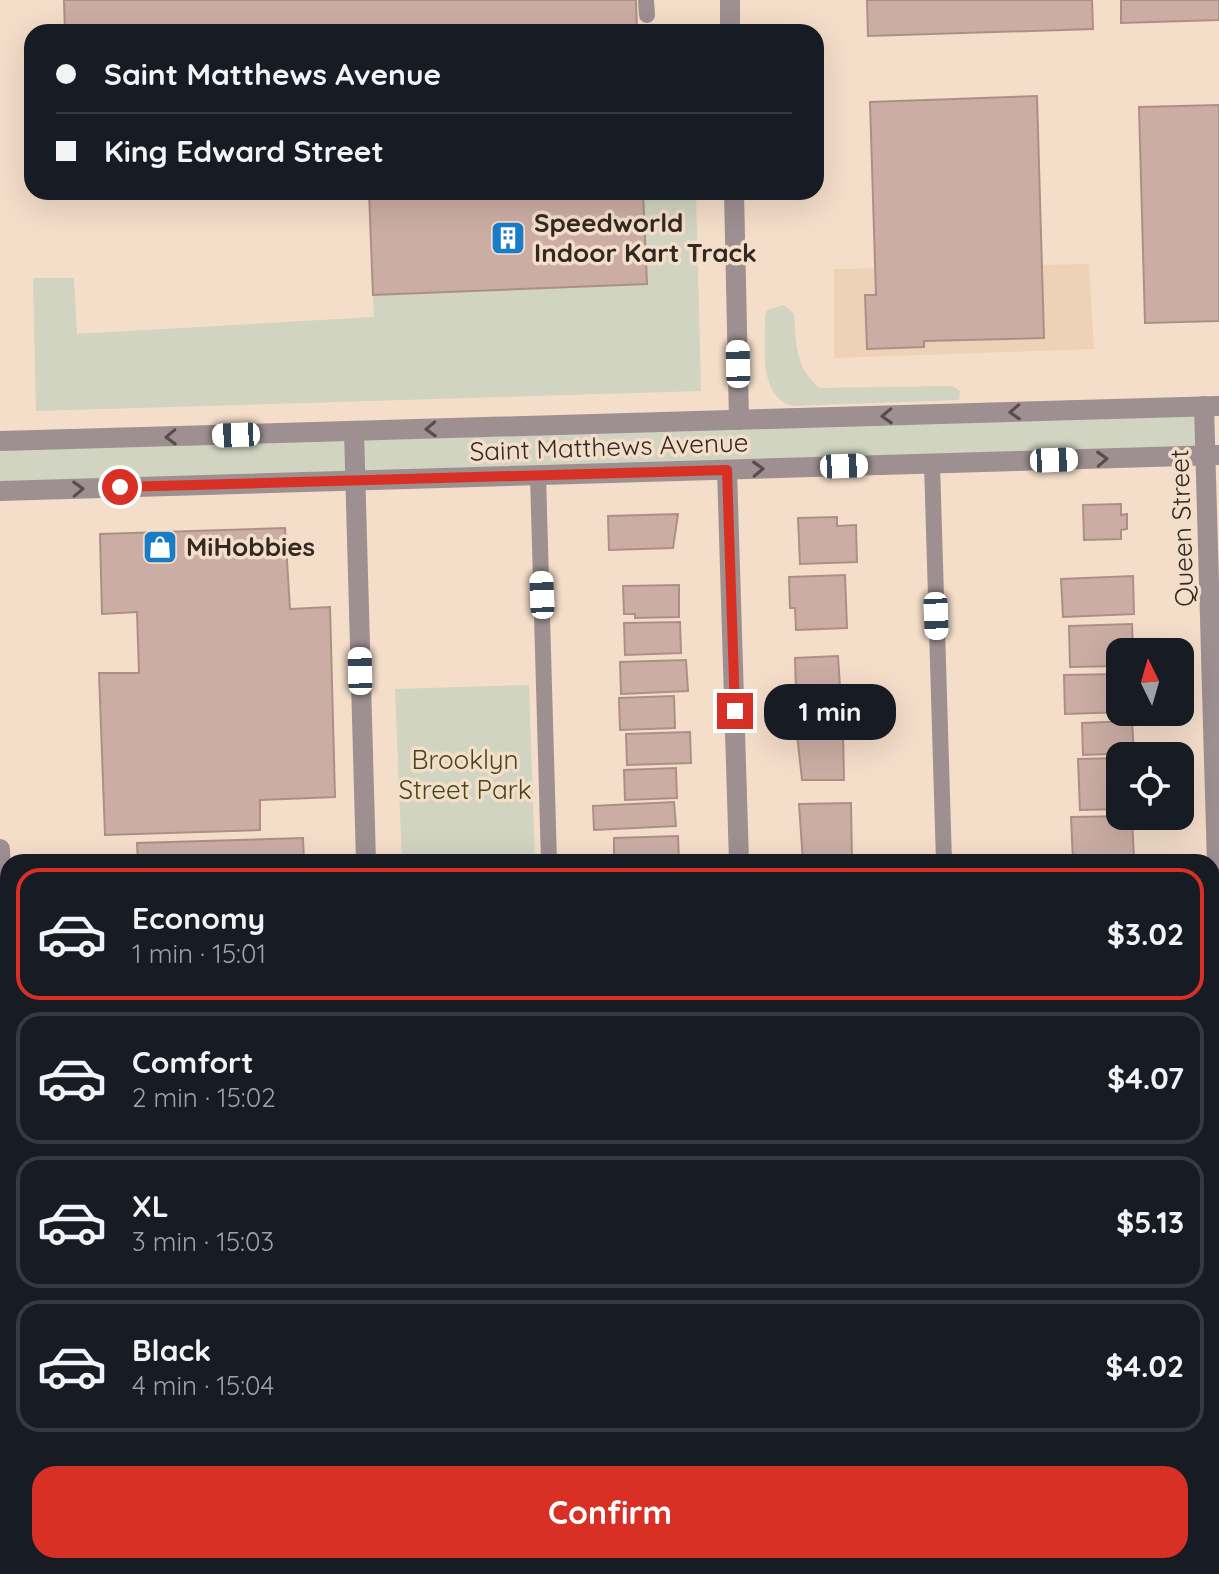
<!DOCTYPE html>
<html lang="en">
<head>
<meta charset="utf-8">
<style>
  :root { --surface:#171b24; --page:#20242c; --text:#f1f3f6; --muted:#9ea1a6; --line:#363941; --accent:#d93025 }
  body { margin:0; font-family:Quicksand,sans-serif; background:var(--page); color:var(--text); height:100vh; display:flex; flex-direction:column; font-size:30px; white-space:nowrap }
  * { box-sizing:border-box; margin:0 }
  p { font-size:26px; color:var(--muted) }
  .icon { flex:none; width:44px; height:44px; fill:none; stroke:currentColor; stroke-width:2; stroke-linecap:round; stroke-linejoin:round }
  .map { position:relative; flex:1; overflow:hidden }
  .side { position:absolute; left:0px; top:854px; width:1220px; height:720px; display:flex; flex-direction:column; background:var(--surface); border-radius:24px 24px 0 0; box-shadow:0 8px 32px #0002 }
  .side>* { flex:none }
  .banner { position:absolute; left:24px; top:24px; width:800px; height:176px; border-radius:24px; box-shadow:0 8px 32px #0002; display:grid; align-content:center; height:176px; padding:0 32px; background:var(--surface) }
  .needle { width:52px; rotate:355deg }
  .fabs { position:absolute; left:1106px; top:638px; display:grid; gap:16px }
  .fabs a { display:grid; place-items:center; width:88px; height:88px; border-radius:16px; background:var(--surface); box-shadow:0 8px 32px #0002; font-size:40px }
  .end { position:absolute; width:36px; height:36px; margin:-18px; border:10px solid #d93025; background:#fff; box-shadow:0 0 0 4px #fff }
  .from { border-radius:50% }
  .bubble { position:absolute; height:56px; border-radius:24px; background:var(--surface); box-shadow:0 8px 32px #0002; font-size:26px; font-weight:700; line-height:56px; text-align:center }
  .car { position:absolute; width:24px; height:48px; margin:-24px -12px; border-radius:10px; box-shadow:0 0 6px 2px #0007; background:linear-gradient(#fff 24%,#345 0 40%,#fff 0 76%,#345 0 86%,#fff 0) }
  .banner b { display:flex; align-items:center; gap:28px; height:76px; font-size:30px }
  .banner b+b { border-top:2px solid var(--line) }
  .banner i { width:20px; height:20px; background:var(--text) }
  ul { padding:14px 0 0; list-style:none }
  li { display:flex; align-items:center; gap:24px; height:132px; margin:0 16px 12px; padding:0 16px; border:4px solid var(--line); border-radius:24px }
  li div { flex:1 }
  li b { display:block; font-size:30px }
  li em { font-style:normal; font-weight:700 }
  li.active { border-color:var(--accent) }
  li>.icon { width:72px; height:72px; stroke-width:1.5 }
  .action { display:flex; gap:16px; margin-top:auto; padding:16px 32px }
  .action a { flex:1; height:92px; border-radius:24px; background:var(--accent); color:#fff; font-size:32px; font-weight:700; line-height:92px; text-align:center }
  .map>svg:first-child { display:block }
</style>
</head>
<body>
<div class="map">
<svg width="1219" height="1574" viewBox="0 0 1219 1574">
  <rect width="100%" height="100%" fill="#f4ddc9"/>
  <path fill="#eed2b7" d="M1089 264 1094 349 834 358V269Z"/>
  <g fill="#d0d4c0">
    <path d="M643 192H696L701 391 36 411 33 278H74L77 334 374 317 373 295 647 284Z"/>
    <path d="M784 305 794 314C796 344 795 366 819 388L952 386 960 391 959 400 792 406C757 394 766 347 765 316L767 310Z"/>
    <path d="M1204 406 1206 455 0 491V442Z"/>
    <path d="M529 685 535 862H402L395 689Z"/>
  </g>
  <g fill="#cbada4" stroke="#ac8f87" stroke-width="2">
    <path d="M64 0H636L637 32H65Z"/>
    <path d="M867 0H1092L1093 29 868 36Z"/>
    <path d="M1121 0H1219V20L1121 23Z"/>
    <path d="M1037 96 1044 338 924 341V347L867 349 865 295H876L870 102Z"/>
    <path d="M1219 105V321L1145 323 1139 107Z"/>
    <path d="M369 192H643L647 284 373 295Z"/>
    <path d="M1121 504V515L1127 514V529L1121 530V539L1084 540 1083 505Z"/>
    <path d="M678 514 673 548 609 550 608 516Z"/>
    <path d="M837 517V526L856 525 857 562 800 564 798 518Z"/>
    <path d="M285 528 290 609 330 607 335 797 260 800V830L105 835 99 673H139L137 612 102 614 100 534Z"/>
    <path d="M845 575 847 628 796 630 795 608H790L789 577Z"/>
    <path d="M1133 576 1134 614 1063 617 1061 579Z"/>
    <path d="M679 585V617L635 618V614H624L623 586Z"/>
    <path d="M680 622 681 653 625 655 624 623Z"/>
    <path d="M1132 624 1133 652H1120V666L1070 667 1069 626Z"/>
    <path d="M838 656 840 687 796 689 795 658Z"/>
    <path d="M686 660 688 691 621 694 620 662Z"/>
    <path d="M1120 674V712H1126L1065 714 1064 675Z"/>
    <path d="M857 690 859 722 794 725 793 693Z"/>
    <path d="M674 696 675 728 620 730 619 698Z"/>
    <path d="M1132 721 1134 753 1083 755 1082 723Z"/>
    <path d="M690 732 691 763 627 765 626 734Z"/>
    <path d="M797 734H843L844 780H802Z"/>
    <path d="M1120 758V809L1080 810 1078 759Z"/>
    <path d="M676 768 677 798 625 800 624 770Z"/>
    <path d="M674 802 676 826 594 830 593 806Z"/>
    <path d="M851 803 852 862H803L799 804Z"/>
    <path d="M1132 816 1134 859 1073 861 1071 817Z"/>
    <path d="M678 836 679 862H614V838Z"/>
    <path d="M303 838 304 862H138L137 843Z"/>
    <path d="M85 1566H198L199 1574H85Z"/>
    <path d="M267 1566H355L356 1574H268Z"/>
    <path d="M658 1566H712V1569L658 1570Z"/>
    <path d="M862 1566V1574H821L820 1567Z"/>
    <path d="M1160 1566V1574H1119V1567Z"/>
  </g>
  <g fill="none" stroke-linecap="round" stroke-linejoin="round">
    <g stroke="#9e8f91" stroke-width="16">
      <path d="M646 0 647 15"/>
      <path d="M932 464 944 862"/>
      <path d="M538 475 549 862"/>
      <path d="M225 1566 226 1574"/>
      <path d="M569 1566V1574"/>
      <path d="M966 1566V1574"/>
    </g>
    <g stroke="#9e8f91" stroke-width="20">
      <path d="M730 0V32"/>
      <path d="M734 192 739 420"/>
      <path d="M1204 406 1219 937"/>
      <path d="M354 431 366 862"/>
      <path d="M727 470 739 862"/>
      <path d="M387 1566V1574"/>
      <path d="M760 1566V1574"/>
    </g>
    <g stroke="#9e8f91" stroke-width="20">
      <path d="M0 441 1219 406"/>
      <path d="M0 491 1219 455"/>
      <path d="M0 849 8 1134"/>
      <path d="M20 1566V1574"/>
    </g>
  </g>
  <defs><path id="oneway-chevron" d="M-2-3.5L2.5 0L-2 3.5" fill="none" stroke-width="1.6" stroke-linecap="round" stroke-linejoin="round" transform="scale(2)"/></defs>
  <g stroke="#584d49">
    <use href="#oneway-chevron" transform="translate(1015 412) rotate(178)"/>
    <use href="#oneway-chevron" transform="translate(887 416) rotate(178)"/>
    <use href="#oneway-chevron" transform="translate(431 429) rotate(178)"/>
    <use href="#oneway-chevron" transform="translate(171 437) rotate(178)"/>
    <use href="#oneway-chevron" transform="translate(1102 459) rotate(-2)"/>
    <use href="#oneway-chevron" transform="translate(758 469) rotate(-2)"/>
    <use href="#oneway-chevron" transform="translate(78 489) rotate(-2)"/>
  </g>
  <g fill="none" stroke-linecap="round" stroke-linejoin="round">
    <path stroke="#d93025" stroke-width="10" d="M120 487 727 470 735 711"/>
  </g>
  <defs>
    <g id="building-square" transform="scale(1.8)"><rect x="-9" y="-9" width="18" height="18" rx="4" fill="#187dc9" stroke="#f4ddc9"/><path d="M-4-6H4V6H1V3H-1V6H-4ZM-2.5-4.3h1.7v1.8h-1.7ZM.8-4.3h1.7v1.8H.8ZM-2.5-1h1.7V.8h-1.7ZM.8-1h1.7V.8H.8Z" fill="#fff"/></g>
    <g id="shop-square" transform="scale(1.8)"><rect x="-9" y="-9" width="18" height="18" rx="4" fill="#187dc9" stroke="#f4ddc9"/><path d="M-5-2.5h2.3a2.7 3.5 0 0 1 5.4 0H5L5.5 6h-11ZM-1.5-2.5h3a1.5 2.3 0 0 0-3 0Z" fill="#fff"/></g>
  </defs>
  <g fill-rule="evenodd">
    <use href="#building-square" x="508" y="238"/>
    <use href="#shop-square" x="160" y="547"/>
  </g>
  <g text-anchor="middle" stroke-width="7" stroke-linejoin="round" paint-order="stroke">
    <g font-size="26" font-weight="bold" fill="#322a22" stroke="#f4ddc9" text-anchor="start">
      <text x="534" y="232">Speedworld<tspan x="534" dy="30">Indoor Kart Track</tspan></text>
      <text x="186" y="556">MiHobbies</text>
    </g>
    <g font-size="26" fill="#322a22" stroke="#f4ddc9">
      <text transform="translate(609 447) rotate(-2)" y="9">Saint Matthews Avenue</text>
      <text transform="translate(1182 528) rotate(-92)" y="9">Queen Street</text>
    </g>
    <g font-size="26" fill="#424918" stroke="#f4ddc9">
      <text x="465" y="769">Brooklyn<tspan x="465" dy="30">Street Park</tspan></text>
    </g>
  </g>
</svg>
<div class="fabs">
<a><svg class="needle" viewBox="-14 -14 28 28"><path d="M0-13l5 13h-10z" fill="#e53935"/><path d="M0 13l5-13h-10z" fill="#9ea1a6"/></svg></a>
<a><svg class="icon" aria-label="locate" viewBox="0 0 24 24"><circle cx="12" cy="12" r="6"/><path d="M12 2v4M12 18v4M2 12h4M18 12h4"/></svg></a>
</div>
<i class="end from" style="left:120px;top:487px"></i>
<i class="end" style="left:735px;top:711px"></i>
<div class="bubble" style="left:764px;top:684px;width:132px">1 min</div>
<i class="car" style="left:738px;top:364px;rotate:359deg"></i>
<i class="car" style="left:236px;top:435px;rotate:268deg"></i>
<i class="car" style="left:1054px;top:460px;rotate:88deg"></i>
<i class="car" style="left:844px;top:466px;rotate:88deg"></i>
<i class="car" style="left:542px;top:595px;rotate:358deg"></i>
<i class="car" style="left:936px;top:616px;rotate:178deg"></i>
<i class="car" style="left:360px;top:671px;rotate:359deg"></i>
<div class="banner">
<b><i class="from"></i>Saint Matthews Avenue</b>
<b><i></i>King Edward Street</b>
</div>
<section class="side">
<ul>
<li class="active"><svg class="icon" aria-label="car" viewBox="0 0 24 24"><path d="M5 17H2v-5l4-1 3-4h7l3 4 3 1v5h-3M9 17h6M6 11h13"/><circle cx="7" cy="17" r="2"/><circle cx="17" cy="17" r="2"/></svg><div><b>Economy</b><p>1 min · 15:01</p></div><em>$3.02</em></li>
<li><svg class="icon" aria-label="car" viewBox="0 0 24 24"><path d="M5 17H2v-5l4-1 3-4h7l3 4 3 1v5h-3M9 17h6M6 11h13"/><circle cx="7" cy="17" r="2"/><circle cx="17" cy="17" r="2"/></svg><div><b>Comfort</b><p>2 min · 15:02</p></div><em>$4.07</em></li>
<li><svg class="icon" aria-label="car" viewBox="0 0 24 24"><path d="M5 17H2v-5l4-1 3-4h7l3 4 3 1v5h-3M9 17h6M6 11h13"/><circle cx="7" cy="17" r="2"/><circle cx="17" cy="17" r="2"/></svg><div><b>XL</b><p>3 min · 15:03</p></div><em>$5.13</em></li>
<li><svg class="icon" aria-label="car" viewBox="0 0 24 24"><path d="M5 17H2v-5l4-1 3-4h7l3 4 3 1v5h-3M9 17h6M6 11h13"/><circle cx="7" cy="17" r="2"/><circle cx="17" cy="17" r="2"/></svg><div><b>Black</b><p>4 min · 15:04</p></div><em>$4.02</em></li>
</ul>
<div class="action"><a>Confirm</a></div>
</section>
</div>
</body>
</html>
